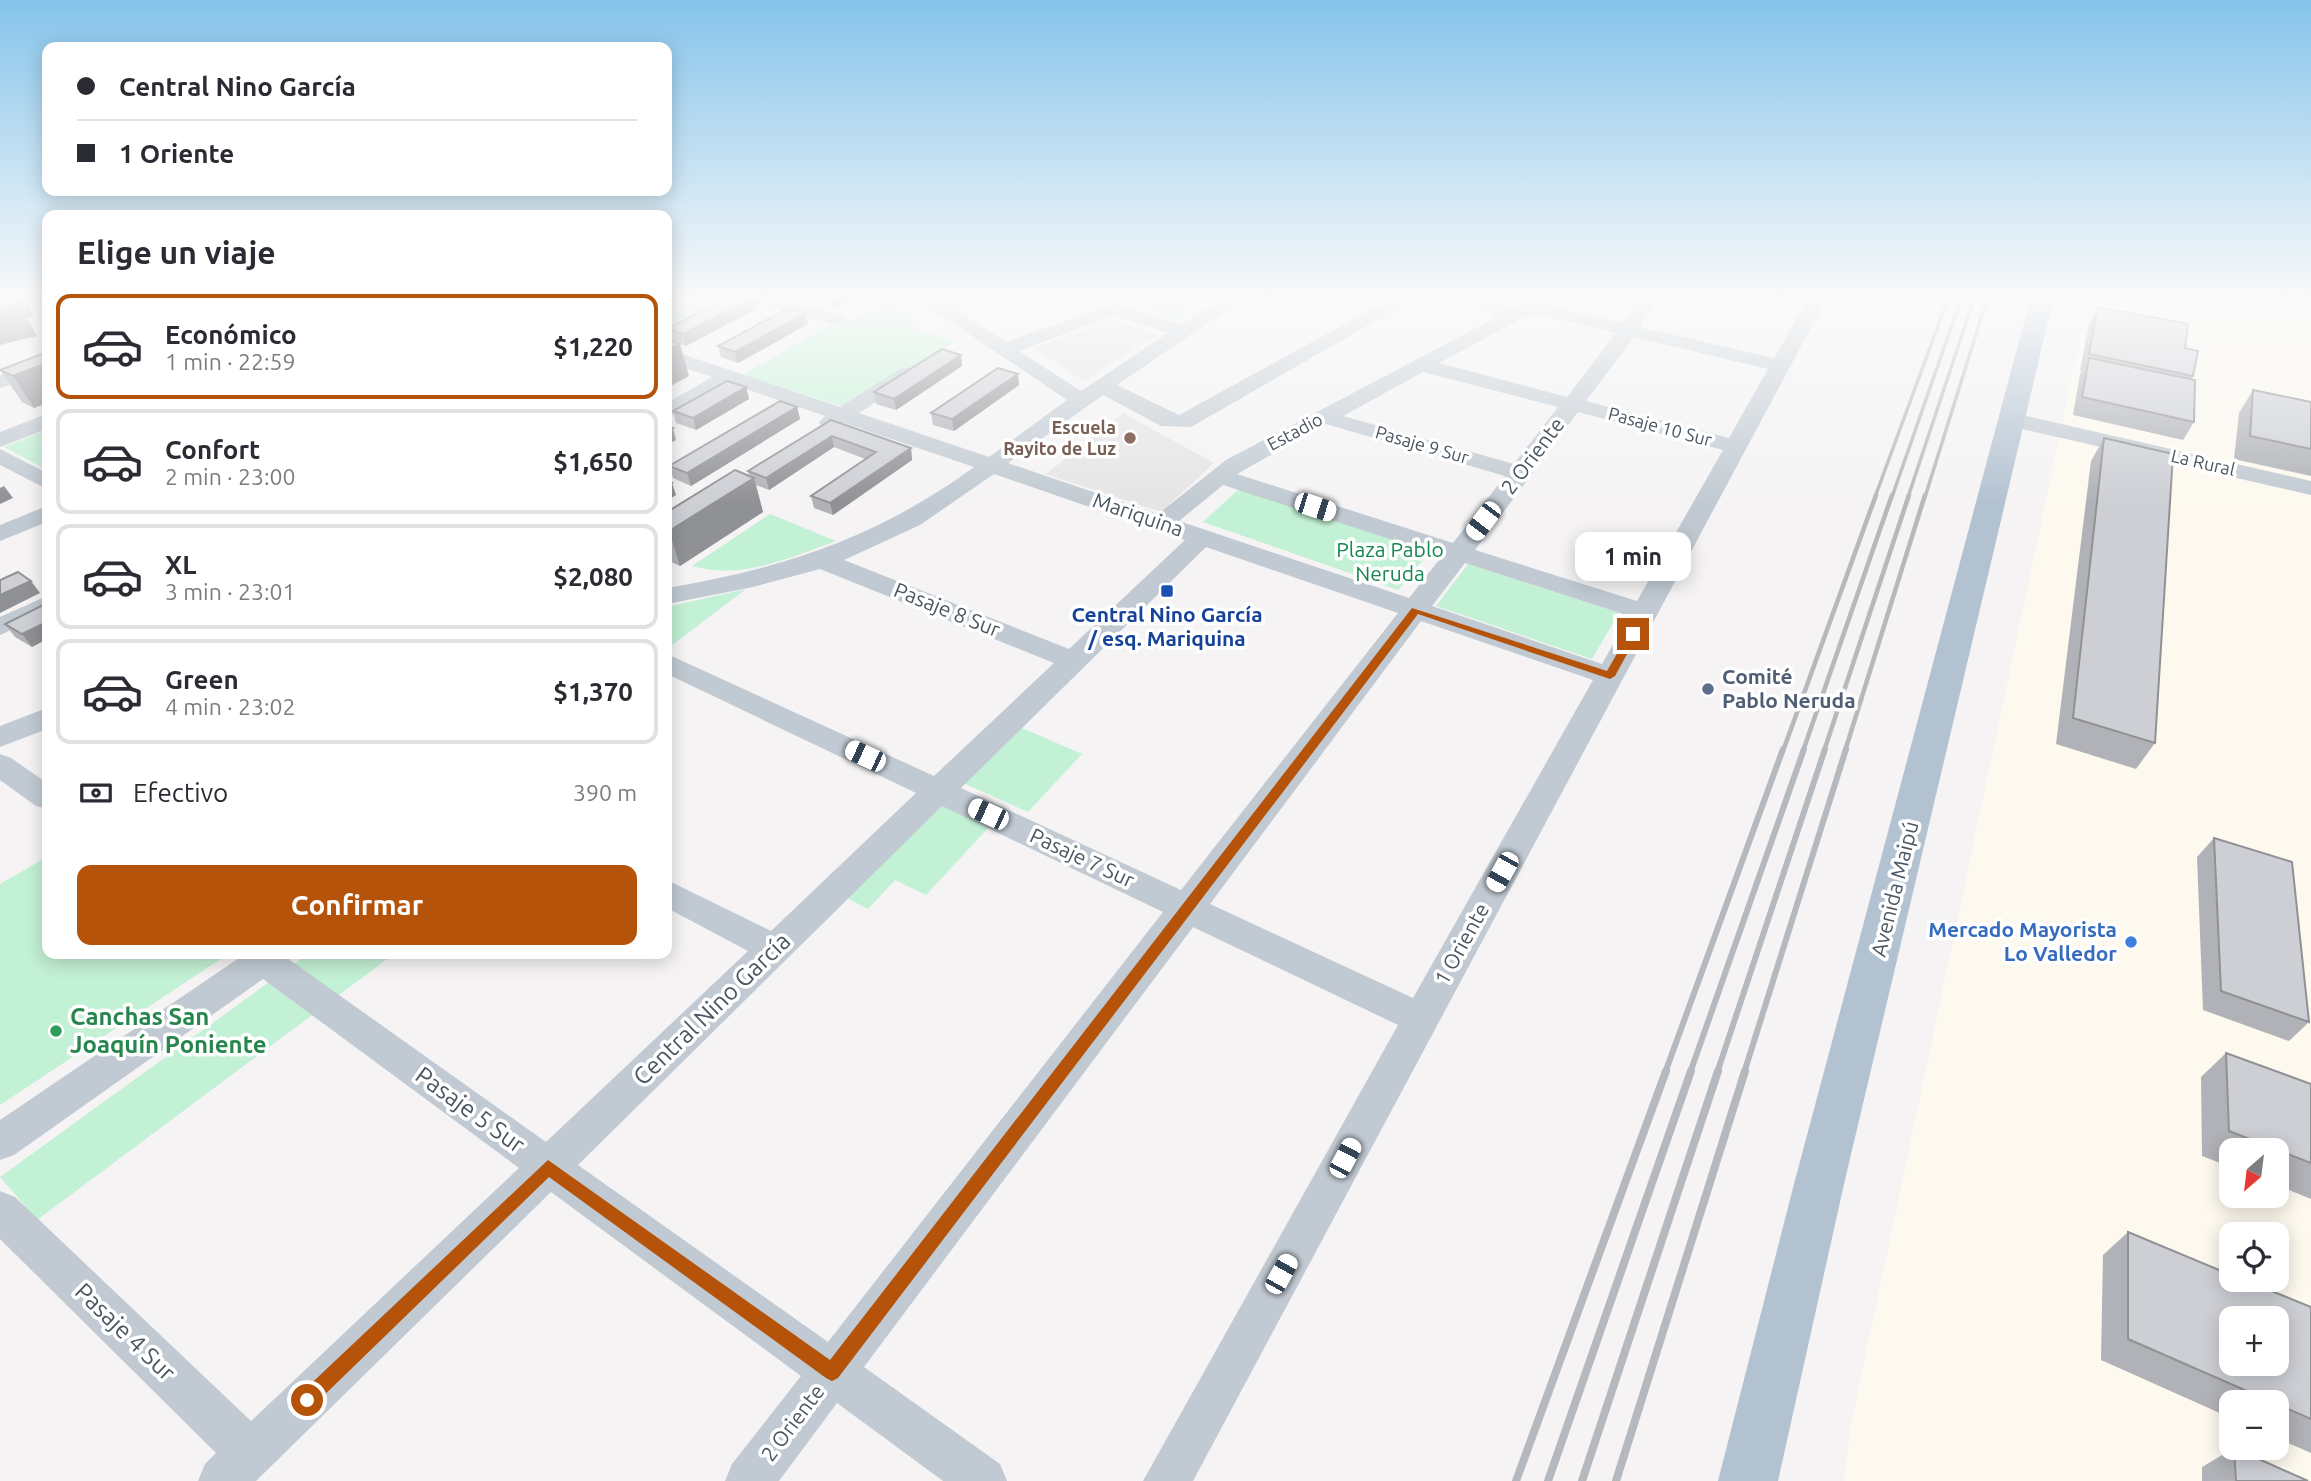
<!DOCTYPE html>
<html lang="es">
<head>
<meta charset="utf-8">
<style>
  :root { --surface:#fff; --page:#f7f7f7; --text:#2b2b33; --muted:#7c7c81; --line:#e1e1e2; --accent:#b45309 }
  body { margin:0; font-family:Ubuntu,sans-serif; background:var(--page); color:var(--text); height:100vh; display:flex; flex-direction:column; font-size:26px; white-space:nowrap }
  * { box-sizing:border-box; margin:0 }
  p { font-size:23px; color:var(--muted) }
  .icon { flex:none; width:38px; height:38px; fill:none; stroke:currentColor; stroke-width:2; stroke-linecap:round; stroke-linejoin:round }
  .map { position:relative; flex:1; overflow:hidden }
  .sheet { position:absolute; left:42px; top:210px; width:630px; height:749px; display:flex; flex-direction:column; background:var(--surface); border-radius:14px; box-shadow:0 4px 18px #0003 }
  .sheet>* { flex:none }
  .guide { position:absolute; left:42px; top:42px; width:630px; height:154px; border-radius:14px; box-shadow:0 4px 18px #0003; display:grid; align-content:center; height:154px; padding:0 35px; background:var(--surface) }
  .needle { width:46px; rotate:208deg }
  .controls { position:absolute; left:2219px; top:1138px; display:grid; gap:14px }
  .controls a { display:grid; place-items:center; width:70px; height:70px; border-radius:14px; background:var(--surface); box-shadow:0 4px 18px #0003; font-size:35px }
  .end { position:absolute; width:32px; height:32px; margin:-16px; border:9px solid #b45309; background:#fff; box-shadow:0 0 0 4px #fff }
  .from { border-radius:50% }
  .bubble { position:absolute; height:49px; border-radius:14px; background:var(--surface); box-shadow:0 4px 18px #0003; font-size:23px; font-weight:600; line-height:49px; text-align:center }
  .car { position:absolute; width:21px; height:42px; margin:-21px -10px; border-radius:9px; box-shadow:0 0 5px 2px #0007; background:linear-gradient(#fff 24%,#345 0 40%,#fff 0 76%,#345 0 86%,#fff 0) }
  .guide b { display:flex; align-items:center; gap:24px; height:66px; font-size:26px }
  .guide b+b { border-top:2px solid var(--line) }
  .guide i { width:18px; height:18px; background:var(--text) }
  ul { padding:0; list-style:none }
  li { display:flex; align-items:center; gap:21px; height:105px; margin:0 14px 10px; padding:0 21px; border:4px solid var(--line); border-radius:14px }
  li div { flex:1 }
  li b { display:block; font-size:26px }
  li em { font-style:normal; font-weight:600 }
  li.on { border-color:var(--accent) }
  li>.icon { width:63px; height:63px; stroke-width:1.5 }
  h2 { padding:0 35px; font-size:32px; line-height:84px }
  .pay { display:flex; align-items:center; gap:18px; height:77px; padding:0 35px; font-size:26px }
  .pay p { margin-inline-start:auto }
  .button { display:flex; gap:14px; margin-top:auto; padding:14px 35px }
  .button a { flex:1; height:80px; border-radius:14px; background:var(--accent); color:#fff; font-size:28px; font-weight:600; line-height:80px; text-align:center }
  .map>svg:first-child { display:block }
</style>
</head>
<body>
<div class="map">
<svg width="2311" height="1481" viewBox="0 0 2311 1481">
  <rect width="100%" height="100%" fill="#f5f3f3"/>
  <path fill="#fdf9ef" fill-rule="evenodd" d="M2089 296H2311V1481H1844L1851 1424ZM2231 1150H2277V1195H2231ZM2231 1234H2277V1279H2231ZM2231 1318H2277V1363H2231ZM2231 1402H2277V1447H2231Z"/>
  <g fill="#e6e4e5">
    <path d="M1113 319 1156 335 1084 381 1033 348Z"/>
    <path d="M1123 413 1214 463 1161 512 1046 474Z"/>
  </g>
  <g fill="#c3f1d5">
    <path d="M667 296H722L726 297 667 326Z"/>
    <path d="M1169 296H1208L1173 320 1145 311Z"/>
    <path d="M893 300 919 331 956 341 850 409 743 375 838 320 857 319Z"/>
    <path d="M42 432 47 434V470L4 447Z"/>
    <path d="M1240 488 1431 550 1398 590 1203 522Z"/>
    <path d="M770 514 836 541C789 558 742 580 692 566Z"/>
    <path d="M1468 564 1619 613 1592 659 1436 606Z"/>
    <path d="M746 589 667 649V607Z"/>
    <path d="M1017 726 1082 754 1028 812 961 782Z"/>
    <path d="M939 802 990 826 926 895 895 880 868 909 845 897Z"/>
    <path d="M47 857V954H222L225 956 0 1105V884Z"/>
    <path d="M308 954H394L37 1220 0 1177Z"/>
  </g>
  <g fill="none" stroke-linecap="round" stroke-linejoin="round">
    <g fill="#c1cad2" fill-rule="evenodd">
      <path d="M737 296H770L842 314 845 318 835 324 739 300Z"/>
      <path d="M913 296H935L943 301 958 296H986L955 309 1006 342 1114 303 1181 325 1225 296H1247L1117 385 1179 415 1396 296H1419L1191 427 1161 426 1103 395 1008 463 1158 514 1226 460 1499 316 1457 296H1483L1513 308 1536 296H1559L1547 305 1623 323 1641 296H1659L1640 327 1774 358 1810 296H1828L1193 1481H1143L1398 1025 1193 927 864 1367 1000 1464 1007 1481H943L837 1403 779 1481H725L732 1464 801 1376 551 1192 256 1481H198L205 1464 216 1453 0 1239V1191L15 1197 251 1421 519 1168 263 979 14 1155 0 1160V1120L245 954H289L287 958 546 1142 748 951 667 908V880L771 931 916 793 667 674V654L934 776 1054 663 820 569 753 587 667 604V588C784 568 877 538 974 467L844 423 830 429 822 427 819 422 825 416 731 384 667 418V403L712 377 667 362V349L840 407 902 368H916L919 372 916 376 859 413 989 457 1067 400ZM1532 313 1616 333 1567 397 1439 363ZM1114 315 1168 333 1081 391 1019 351ZM1634 337 1768 369 1729 438 1586 401ZM1423 372 1558 407 1514 464 1343 416ZM1578 412 1723 450 1637 601 1475 550ZM1326 424 1505 476 1453 543 1237 474ZM994 474 1185 540 1069 649 844 560 920 525ZM1223 485 1442 556 1409 598 1179 521ZM1206 547 1398 613 1181 890 961 788ZM1465 563 1629 616 1602 664 1432 606ZM1421 621 1593 680 1413 998 1210 904ZM942 806 1163 912 828 1342 578 1165Z"/>
      <path d="M47 361V374L0 388V375Z"/>
      <path d="M2013 413 2311 481V495L2005 425 2002 420Z"/>
      <path d="M47 414V429L0 447V432Z"/>
      <path d="M0 449 47 473V489L0 465Z"/>
      <path d="M47 506V522L0 541V525Z"/>
      <path d="M47 596V614L0 635V617Z"/>
      <path d="M47 708V729L0 747V726Z"/>
      <path d="M0 754 11 758 47 783V809L36 806 0 780Z"/>
    </g>
    <path fill="#b3c2d1" fill-rule="evenodd" d="M2031 296H2054L1844 1184 1778 1481H1718L1794 1184Z"/>
    <g stroke="#b5b8bd" stroke-width="3.5">
      <path d="M1875 497 1949 296"/>
      <path d="M1892 497 1962 296"/>
      <path d="M1908 497 1975 296"/>
      <path d="M1925 497 1988 296"/>
    </g>
    <g stroke="#b5b8bd" stroke-width="4.5">
      <path d="M1783 751 1876 495"/>
      <path d="M1803 751 1892 495"/>
      <path d="M1824 751 1909 495"/>
      <path d="M1845 751 1925 495"/>
    </g>
    <g stroke="#b5b8bd" stroke-width="6">
      <path d="M1665 1073 1783 749"/>
      <path d="M1690 1073 1804 749"/>
      <path d="M1717 1073 1825 749"/>
      <path d="M1744 1073 1846 749"/>
    </g>
    <g stroke="#b5b8bd" stroke-width="8">
      <path d="M1516 1481 1666 1071"/>
      <path d="M1548 1481 1691 1071"/>
      <path d="M1582 1481 1718 1071"/>
      <path d="M1616 1481 1745 1071"/>
    </g>
  </g>
  <g fill="#b0b2b7">
    <path d="M819 296H857L837 307 820 302Z"/>
    <path d="M756 297 758 308 686 346 670 340 667 329Z"/>
    <path d="M2098 307 2185 348 2193 376 2191 379 2194 422 2183 440 2073 415 2080 374 2082 371H2080L2089 323Z"/>
    <path d="M808 324 738 363 721 357 718 346Z"/>
    <path d="M47 352V403L34 408 22 402 0 370Z"/>
    <path d="M961 355 962 366 896 410 876 404 874 392Z"/>
    <path d="M1019 385 954 431 933 425 931 413Z"/>
    <path d="M746 387 749 399 696 430 676 423 673 411Z"/>
    <path d="M2253 390 2311 402V476L2234 459 2239 413Z"/>
    <path d="M797 407 800 419 691 486 673 478 669 466Z"/>
    <path d="M831 420 911 448 912 460 833 515 814 508 811 496 865 459 834 447 769 490 756 485 763 512 680 566 667 560V512L749 476 748 471Z"/>
    <path d="M2104 438 2155 743 2136 769 2056 744 2091 461Z"/>
    <path d="M47 603V639L32 647 15 637 5 624Z"/>
    <path d="M2214 838 2309 1022 2289 1041 2203 1010 2197 857Z"/>
    <path d="M2226 1053 2311 1084V1199L2277 1185V1150H2231V1167L2202 1156 2201 1077Z"/>
    <path d="M2128 1232 2311 1307V1453L2277 1438V1402H2231V1418L2101 1360 2103 1255Z"/>
    <path d="M2234 1448 2308 1481H2202V1467Z"/>
  </g>
  <g fill="#909195">
    <path d="M0 296H25L33 316 27 318 37 336 0 345Z"/>
    <path d="M835 296H857L837 307Z"/>
    <path d="M756 297 758 308 686 346 683 334Z"/>
    <path d="M806 313 808 324 738 363 735 352Z"/>
    <path d="M680 344 689 376 667 388V351Z"/>
    <path d="M961 355 962 366 896 410 894 399Z"/>
    <path d="M47 363V403L34 408 13 376Z"/>
    <path d="M1018 374 1019 385 954 431 952 419Z"/>
    <path d="M746 387 749 399 696 430 693 418Z"/>
    <path d="M797 407 800 419 691 486 687 473Z"/>
    <path d="M673 428 676 440 667 445V431Z"/>
    <path d="M832 436 834 447 769 490 766 478Z"/>
    <path d="M911 448 912 460 833 515 830 503Z"/>
    <path d="M754 478 763 512 680 566 669 531Z"/>
    <path d="M672 483 676 495 667 501V487Z"/>
    <path d="M4 486 13 498 0 504V488Z"/>
    <path d="M31 581 40 593 0 613V595Z"/>
    <path d="M47 622V639L32 647 22 634Z"/>
  </g>
  <g fill="#cdcfd5" stroke="#909195" stroke-width="2" fill-rule="evenodd">
    <path d="M731 296 756 297 683 334 667 329Z"/>
    <path d="M14 298 18 305 0 309V301Z"/>
    <path d="M2098 307 2188 324 2185 348 2198 351 2193 376 2089 354Z"/>
    <path d="M789 308 806 313 735 352 718 346Z"/>
    <path d="M667 340 680 344 667 351Z"/>
    <path d="M942 349 961 355 894 399 874 392Z"/>
    <path d="M47 352V363L13 376 0 370Z"/>
    <path d="M2089 358 2195 380 2194 422 2082 397Z"/>
    <path d="M998 368 1018 374 952 419 931 413Z"/>
    <path d="M727 381 746 387 693 418 673 411Z"/>
    <path d="M2253 390 2311 402V449L2250 436Z"/>
    <path d="M780 401 797 407 687 473 669 466Z"/>
    <path d="M831 420 911 448 830 503 811 496 876 452 832 436 766 478 748 471Z"/>
    <path d="M667 426 673 428 667 431Z"/>
    <path d="M2104 438 2173 454 2155 743 2073 718Z"/>
    <path d="M735 470 754 478 669 531 667 530V512Z"/>
    <path d="M667 481 672 483 667 487Z"/>
    <path d="M18 572 31 581 0 595V580Z"/>
    <path d="M47 603V622L22 634 5 624Z"/>
    <path d="M2214 838 2292 862 2309 1022 2221 991Z"/>
    <path d="M2226 1053 2311 1084V1163L2229 1131Z"/>
    <path d="M2128 1232 2231 1275V1279H2242L2311 1307V1419L2277 1404V1402H2272L2128 1339ZM2231 1318H2277V1363H2231Z"/>
    <path d="M2234 1448 2308 1481H2236Z"/>
  </g>
  <linearGradient id="sky" x2="0" y2="1"><stop stop-color="#85c3ea"/><stop offset="0.59" stop-color="#fafafa"/><stop offset="1" stop-color="#fafafa" stop-opacity="0"/></linearGradient>
  <rect width="2311" height="504" fill="url(#sky)"/>
  <path fill="#b45309" d="M1412 608 1607 671 1630 631 1638 634 1615 676 1610 679 1418 614 838 1378 832 1381 826 1378 549 1177 313 1406 307 1409 300 1406 298 1400 300 1394 548 1160 830 1360Z"/>
  <circle fill="#8d6e63" stroke="#fff" stroke-width="2.5" cx="1130" cy="438" r="7"/>
  <rect fill="#1a4fb4" stroke="#fff" stroke-width="2.5" x="1160" y="584" width="14" height="14" rx="3.5"/>
  <circle fill="#5c6f8a" stroke="#fff" stroke-width="2.5" cx="1708" cy="689" r="7"/>
  <circle fill="#3f7fe0" stroke="#fff" stroke-width="2.5" cx="2131" cy="942" r="7"/>
  <circle fill="#2e9e5b" stroke="#fff" stroke-width="2.5" cx="56" cy="1031" r="7"/>
  <g text-anchor="middle" stroke-width="7" stroke-linejoin="round" paint-order="stroke">
    <g font-size="18" fill="#4a5661" stroke="#fff">
      <text transform="translate(1660 427) rotate(15)" y="6">Pasaje 10 Sur</text>
      <text transform="translate(1295 432) rotate(-28)" y="6">Estadio</text>
      <text transform="translate(1422 445) rotate(16)" y="6">Pasaje 9 Sur</text>
      <text transform="translate(2203 463) rotate(13)" y="6">La Rural</text>
    </g>
    <g font-size="18" font-weight="bold" fill="#785e54" stroke="#fff" text-anchor="end">
      <text x="1116" y="434">Escuela<tspan x="1116" dy="21">Rayito de Luz</tspan></text>
    </g>
    <g font-size="21" fill="#4a5661" stroke="#fff">
      <text transform="translate(1533 456) rotate(-53)" y="7">2 Oriente</text>
      <text transform="translate(1138 515) rotate(19)" y="7">Mariquina</text>
      <text transform="translate(947 610) rotate(22)" y="7">Pasaje 8 Sur</text>
      <text transform="translate(1082 858) rotate(25)" y="7">Pasaje 7 Sur</text>
      <text transform="translate(1895 889) rotate(-76)" y="7">Avenida Maipú</text>
      <text transform="translate(1462 944) rotate(-61)" y="7">1 Oriente</text>
      <text transform="translate(793 1423) rotate(-53)" y="7">2 Oriente</text>
    </g>
    <g font-size="21" fill="#17864f" stroke="#fff">
      <text x="1390" y="557">Plaza Pablo<tspan x="1390" dy="24">Neruda</tspan></text>
    </g>
    <g font-size="21" font-weight="bold" fill="#164399" stroke="#fff">
      <text x="1167" y="622">Central Nino García<tspan x="1167" dy="24">/ esq. Mariquina</tspan></text>
    </g>
    <g font-size="21" font-weight="bold" fill="#4e5e75" stroke="#fff" text-anchor="start">
      <text x="1722" y="684">Comité<tspan x="1722" dy="24">Pablo Neruda</tspan></text>
    </g>
    <g font-size="21" font-weight="bold" fill="#366cbe" stroke="#fff" text-anchor="end">
      <text x="2117" y="937">Mercado Mayorista<tspan x="2117" dy="24">Lo Valledor</tspan></text>
    </g>
    <g font-size="24" fill="#4a5661" stroke="#fff">
      <text transform="translate(712 1009) rotate(-44)" y="8">Central Nino García</text>
      <text transform="translate(470 1110) rotate(36)" y="8">Pasaje 5 Sur</text>
      <text transform="translate(125 1332) rotate(44)" y="8">Pasaje 4 Sur</text>
    </g>
    <g font-size="24" font-weight="bold" fill="#27864d" stroke="#fff" text-anchor="start">
      <text x="70" y="1025">Canchas San<tspan x="70" dy="28">Joaquín Poniente</tspan></text>
    </g>
  </g>
</svg>
<div class="controls">
<a><svg class="needle" viewBox="-14 -14 28 28"><path d="M0-13l5 13h-10z" fill="#e53935"/><path d="M0 13l5-13h-10z" fill="#7c7c81"/></svg></a>
<a><svg class="icon" aria-label="locate" viewBox="0 0 24 24"><circle cx="12" cy="12" r="6"/><path d="M12 2v4M12 18v4M2 12h4M18 12h4"/></svg></a>
<a>+</a>
<a>−</a>
</div>
<i class="end from" style="left:307px;top:1400px"></i>
<i class="end" style="left:1633px;top:634px"></i>
<div class="bubble" style="left:1575px;top:532px;width:116px">1 min</div>
<i class="car" style="left:1315px;top:507px;rotate:108deg"></i>
<i class="car" style="left:1483px;top:521px;rotate:217deg"></i>
<i class="car" style="left:865px;top:756px;rotate:295deg"></i>
<i class="car" style="left:988px;top:814px;rotate:295deg"></i>
<i class="car" style="left:1502px;top:872px;rotate:209deg"></i>
<i class="car" style="left:1345px;top:1158px;rotate:28deg"></i>
<i class="car" style="left:1281px;top:1274px;rotate:29deg"></i>
<div class="guide">
<b><i class="from"></i>Central Nino García</b>
<b><i></i>1 Oriente</b>
</div>
<section class="sheet">
<h2>Elige un viaje</h2>
<ul>
<li class="on"><svg class="icon" aria-label="car" viewBox="0 0 24 24"><path d="M5 17H2v-5l4-1 3-4h7l3 4 3 1v5h-3M9 17h6M6 11h13"/><circle cx="7" cy="17" r="2"/><circle cx="17" cy="17" r="2"/></svg><div><b>Económico</b><p>1 min · 22:59</p></div><em>$1,220</em></li>
<li><svg class="icon" aria-label="car" viewBox="0 0 24 24"><path d="M5 17H2v-5l4-1 3-4h7l3 4 3 1v5h-3M9 17h6M6 11h13"/><circle cx="7" cy="17" r="2"/><circle cx="17" cy="17" r="2"/></svg><div><b>Confort</b><p>2 min · 23:00</p></div><em>$1,650</em></li>
<li><svg class="icon" aria-label="car" viewBox="0 0 24 24"><path d="M5 17H2v-5l4-1 3-4h7l3 4 3 1v5h-3M9 17h6M6 11h13"/><circle cx="7" cy="17" r="2"/><circle cx="17" cy="17" r="2"/></svg><div><b>XL</b><p>3 min · 23:01</p></div><em>$2,080</em></li>
<li><svg class="icon" aria-label="car" viewBox="0 0 24 24"><path d="M5 17H2v-5l4-1 3-4h7l3 4 3 1v5h-3M9 17h6M6 11h13"/><circle cx="7" cy="17" r="2"/><circle cx="17" cy="17" r="2"/></svg><div><b>Green</b><p>4 min · 23:02</p></div><em>$1,370</em></li>
</ul>
<div class="pay"><svg class="icon" aria-label="cash" viewBox="0 0 24 24"><path d="M3 7h18v10H3z"/><circle cx="12" cy="12" r="2"/></svg>Efectivo<p>390 m</p></div>
<div class="button"><a>Confirmar</a></div>
</section>
</div>
</body>
</html>
